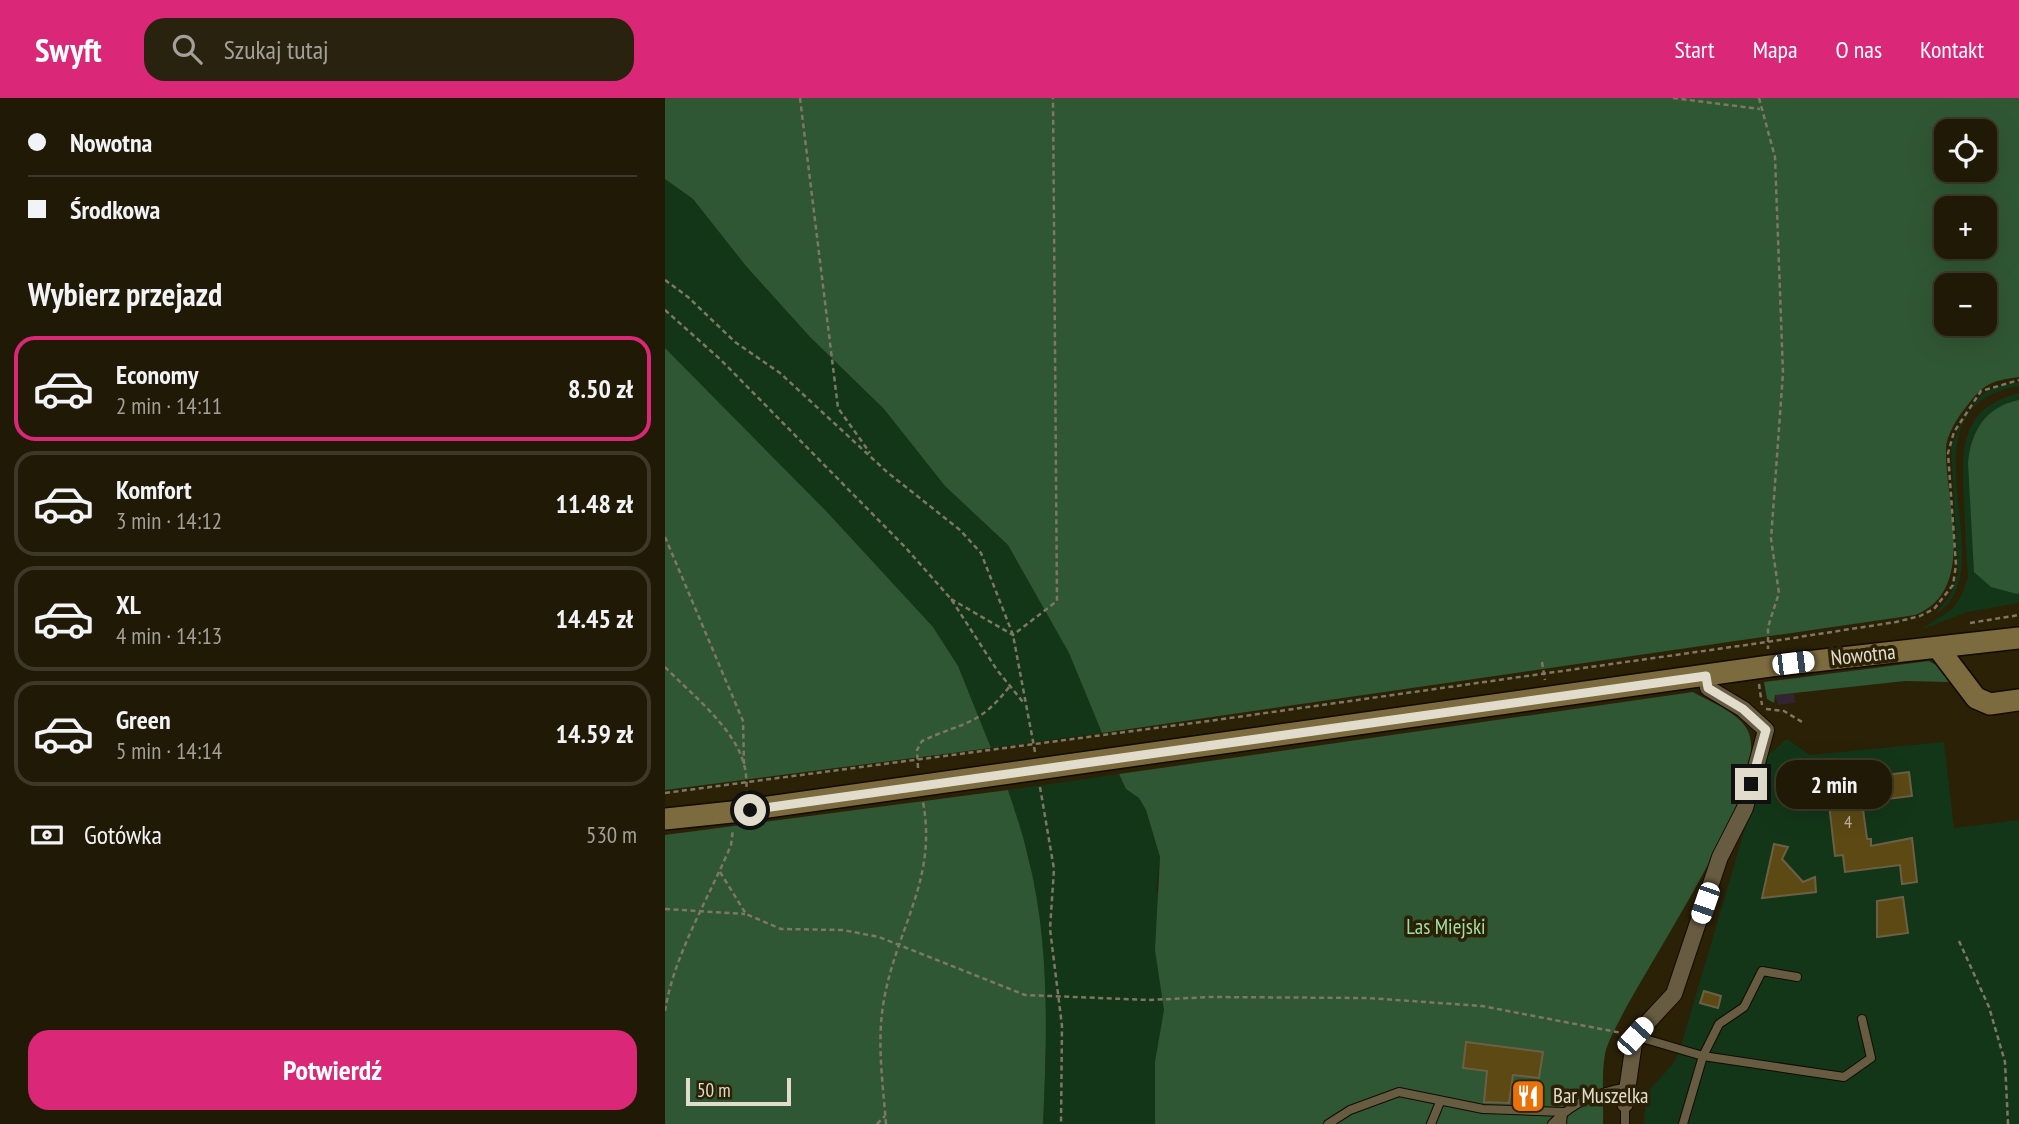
<!DOCTYPE html>
<html lang="pl">
<head>
<meta charset="utf-8">
<style>
  :root { --surface:#201905; --page:#28220f; --text:#f1f3f6; --muted:#a2a09a; --line:#3d3827; --accent:#db2777 }
  body { margin:0; font-family:"PT Sans Narrow",sans-serif; background:var(--page); color:var(--text); height:100vh; display:flex; flex-direction:column; font-size:26px; white-space:nowrap }
  * { box-sizing:border-box; margin:0 }
  p { font-size:23px; color:var(--muted) }
  .icon { flex:none; width:38px; height:38px; fill:none; stroke:currentColor; stroke-width:2; stroke-linecap:round; stroke-linejoin:round }
  .map { position:relative; flex:1; overflow:hidden }
  .sheet { display:flex; flex-direction:column; background:var(--surface); width:665px }
  .sheet>* { flex:none }
  .hud { display:grid; align-content:center; height:154px; padding:0 28px; background:var(--surface) }
  .tools { position:absolute; left:1269px; top:21px; display:grid; gap:14px }
  .tools a { display:grid; place-items:center; width:63px; height:63px; border-radius:14px; background:var(--surface); box-shadow:0 7px 28px #0002,0 0 0 2px var(--line); font-size:35px }
  .scale { position:absolute; left:21px; bottom:18px; width:105px; box-sizing:border-box; padding-left:7px; border:4px solid #e2dccd; border-top:0; font-size:19px; line-height:24px; white-space:nowrap; color:#e2dccd; -webkit-text-stroke:5px #2b2107; paint-order:stroke }
  .end { position:absolute; width:32px; height:32px; margin:-16px; border:9px solid #e2dccd; background:#111; box-shadow:0 0 0 4px #111 }
  .from { border-radius:50% }
  .bubble { position:absolute; height:49px; border-radius:21px; background:var(--surface); box-shadow:0 7px 28px #0002,0 0 0 2px var(--line); font-size:23px; font-weight:700; line-height:49px; text-align:center }
  .car { position:absolute; width:21px; height:42px; margin:-21px -10px; border-radius:9px; box-shadow:0 0 5px 2px #0007; background:linear-gradient(#fff 24%,#345 0 40%,#fff 0 76%,#345 0 86%,#fff 0) }
  .hud b { display:flex; align-items:center; gap:24px; height:66px; font-size:26px }
  .hud b+b { border-top:2px solid var(--line) }
  .hud i { width:18px; height:18px; background:var(--text) }
  ul { padding:0; list-style:none }
  li { display:flex; align-items:center; gap:21px; height:105px; margin:0 14px 10px; padding:0 14px; border:4px solid var(--line); border-radius:21px }
  li div { flex:1 }
  li b { display:block; font-size:26px }
  li em { font-style:normal; font-weight:700 }
  li.current { border-color:var(--accent) }
  li>.icon { width:63px; height:63px; stroke-width:1.5 }
  h2 { padding:0 28px; font-size:32px; line-height:84px }
  .pay { display:flex; align-items:center; gap:18px; height:77px; padding:0 28px; font-size:26px }
  .pay p { margin-inline-start:auto }
  .primary-button { display:flex; gap:14px; margin-top:auto; padding:14px 28px }
  .primary-button a { flex:1; height:80px; border-radius:21px; background:var(--accent); color:#fff; font-size:28px; font-weight:700; line-height:80px; text-align:center }
  header { display:flex; align-items:center; gap:42px; box-sizing:border-box; height:98px; padding:0 35px; background:var(--accent); color:#fff }
  header strong { font-size:33px }
  nav { display:flex; gap:38px; margin-inline-start:auto; font-size:24px }
  .search { width:490px; height:63px; background:var(--page); display:flex; align-items:center; gap:18px; box-sizing:border-box; padding:0 24px; border-radius:21px; color:var(--muted); font-size:26px }
  main { display:flex; flex:1; min-height:0 }
  .map>svg:first-child { display:block }
</style>
</head>
<body>
<header>
<strong>Swyft</strong>
<div class="search"><svg class="icon" aria-label="search" viewBox="0 0 24 24"><circle cx="10" cy="10" r="6"/><path d="M15 15l6 6"/></svg>Szukaj tutaj</div>
<nav><a>Start</a><a>Mapa</a><a>O nas</a><a>Kontakt</a></nav>
</header>
<main>
<section class="sheet">
<div class="hud">
<b><i class="from"></i>Nowotna</b>
<b><i></i>Środkowa</b>
</div>
<h2>Wybierz przejazd</h2>
<ul>
<li class="current"><svg class="icon" aria-label="car" viewBox="0 0 24 24"><path d="M5 17H2v-5l4-1 3-4h7l3 4 3 1v5h-3M9 17h6M6 11h13"/><circle cx="7" cy="17" r="2"/><circle cx="17" cy="17" r="2"/></svg><div><b>Economy</b><p>2 min · 14:11</p></div><em>8.50 zł</em></li>
<li><svg class="icon" aria-label="car" viewBox="0 0 24 24"><path d="M5 17H2v-5l4-1 3-4h7l3 4 3 1v5h-3M9 17h6M6 11h13"/><circle cx="7" cy="17" r="2"/><circle cx="17" cy="17" r="2"/></svg><div><b>Komfort</b><p>3 min · 14:12</p></div><em>11.48 zł</em></li>
<li><svg class="icon" aria-label="car" viewBox="0 0 24 24"><path d="M5 17H2v-5l4-1 3-4h7l3 4 3 1v5h-3M9 17h6M6 11h13"/><circle cx="7" cy="17" r="2"/><circle cx="17" cy="17" r="2"/></svg><div><b>XL</b><p>4 min · 14:13</p></div><em>14.45 zł</em></li>
<li><svg class="icon" aria-label="car" viewBox="0 0 24 24"><path d="M5 17H2v-5l4-1 3-4h7l3 4 3 1v5h-3M9 17h6M6 11h13"/><circle cx="7" cy="17" r="2"/><circle cx="17" cy="17" r="2"/></svg><div><b>Green</b><p>5 min · 14:14</p></div><em>14.59 zł</em></li>
</ul>
<div class="pay"><svg class="icon" aria-label="cash" viewBox="0 0 24 24"><path d="M3 7h18v10H3z"/><circle cx="12" cy="12" r="2"/></svg>Gotówka<p>530 m</p></div>
<div class="primary-button"><a>Potwierdź</a></div>
</section>
<div class="map">
<svg width="1354" height="1026" viewBox="0 0 1354 1026">
  <rect width="100%" height="100%" fill="#2b2107"/>
  <path fill="#322531" d="M1129 595 1130 605 1113 607 1110 597Z"/>
  <g fill="#133618">
    <path d="M0 81 28 101 81 168 145 239 219 311 280 388 343 447 404 555 437 635 326 650 293 568 268 529 162 414 0 250Z"/>
    <path d="M1354 284V288C1226 310 1345 471 1270 517L1285 498 1293 476 1286 350 1297 323 1316 297 1330 289Z"/>
    <path d="M1354 295V505L1302 514 1258 531C1282 512 1292 516 1303 479 1301 454 1300 428 1299 403 1296 350 1295 310 1354 295Z"/>
    <path d="M1122 641 1145 657 1279 644 1289 730 1354 722V1026H979L981 996 1010 963 1016 948 1101 659Z"/>
    <path d="M454 676 461 691 474 700 481 712 495 759 491 794 938 1026H378L381 955 364 760 343 692Z"/>
  </g>
  <g fill="#305733" fill-rule="evenodd">
    <path d="M0 0H1354V279C1325 283 1318 286 1301 309 1292 320 1281 338 1281 352 1280 404 1313 492 1250 517L437 635 404 555 343 447 280 388 219 311 145 239 81 168 28 101 0 81ZM1320 33V72H1281V33ZM1320 110V149H1281V110ZM1320 187V226H1281V187Z"/>
    <path d="M0 250 162 414 268 529 293 568 326 650 0 692Z"/>
    <path d="M1354 302V495L1352 496 1326 489 1309 474 1303 365C1306 332 1321 309 1354 302Z"/>
    <path d="M1264 563 1273 568 1284 584 1240 583 1110 597 1109 605 1102 601 1099 584Z"/>
    <path d="M1028 594C1045 604 1081 617 1085 639 1099 702 971 879 943 946 935 964 939 1005 938 1026H490V964L499 912 490 852 495 759 481 712 474 700 461 691 454 676Z"/>
    <path d="M343 692C350 714 358 736 363 759 385 845 382 938 378 1026H0V737Z"/>
  </g>
  <g fill="#5c4914" stroke="#6b6045" stroke-width="2">
    <path d="M1244 674 1247 698 1197 704 1202 741H1206V748L1247 740 1252 784 1237 786 1235 767 1180 774 1178 757 1170 758 1164 706 1172 705 1169 683Z"/>
    <path d="M1109 746 1123 749 1117 761 1138 784 1150 779 1151 794 1097 800Z"/>
    <path d="M1238 799 1243 835 1212 839V803Z"/>
    <path d="M1039 893 1056 898 1053 910 1035 905Z"/>
    <path d="M801 944 878 954 874 980 848 977 844 1005 819 1004 822 973 798 970Z"/>
  </g>
  <g fill="none" stroke-linecap="round" stroke-linejoin="round">
    <g stroke="#130a00" stroke-width="10">
      <g id="lane">
        <path d="M970 938 1038 958 1179 979 1206 960 1197 921"/>
        <path d="M663 1026 685 1012 734 994 818 1011 898 1014 897 1026"/>
        <path d="M766 1026 775 1004"/>
        <path d="M887 1026C909 1003 932 995 963 989"/>
        <path d="M960 1026V1006"/>
        <path d="M1018 1026 1038 958 1054 926 1079 909 1097 873 1132 879"/>
      </g>
    </g>
    <g stroke="#130a00" stroke-width="18">
      <path id="street" d="M960 1006 970 938 1009 896 1055 759 1080 710 1101 632 1078 611 1043 590 1041 578"/>
    </g>
    <g stroke="#130a00" stroke-width="24">
      <g id="secondary">
        <path d="M1273 550 1311 600 1325 606 1354 602"/>
        <path d="M0 721 67 714 1105 568 1354 540"/>
      </g>
    </g>
    <g stroke="#7f7762" stroke-width="2.5" stroke-dasharray="5 3.5" stroke-linecap="butt">
      <path d="M135 0 173 310 205 355"/>
      <path d="M1008 0 1095 11"/>
      <path d="M1094 0 1110 59 1118 275 1106 441 1114 495 1103 529V551"/>
      <path d="M0 182 23 199 70 244 115 275 222 374 295 432 316 455 348 537 370 654"/>
      <path d="M0 212 56 262 240 449 286 501 332 572 358 604"/>
      <path d="M0 439 78 623 79 666"/>
      <path d="M286 501 348 537 392 503 388 0"/>
      <path d="M1305 525 1354 517"/>
      <path d="M877 564 880 582"/>
      <path d="M0 569C25 595 71 631 79 667 82 675 81 685 82 694"/>
      <path d="M1094 586 1097 607"/>
      <path d="M1101 611 1119 613 1137 624"/>
      <path d="M253 670 252 652 257 643C300 623 313 629 345 588"/>
      <path d="M375 689 389 771 385 831 397 928 396 1026"/>
      <path d="M0 695 551 622 1102 544 1231 524 1255 518 1269 511 1288 487 1291 467 1283 355 1289 334 1316 293 1354 282"/>
      <path d="M55 774 81 816 116 831 178 832 214 839 360 897 484 902 545 899 703 900 817 908 957 935"/>
      <path d="M0 811 80 816"/>
      <path d="M1294 843 1324 909 1340 964 1343 1026"/>
      <path d="M0 913C9 856 44 800 66 747L68 731"/>
      <path d="M212 1026 220 1018"/>
      <path d="M221 1026C218 987 212 946 218 908 229 833 273 784 258 704"/>
    </g>
    <use href="#lane" stroke="#675c41" stroke-width="8"/>
    <use href="#street" stroke="#675c41" stroke-width="16"/>
    <use href="#secondary" stroke="#7b6b3e" stroke-width="21"/>
  </g>
  <g fill="none" stroke-linecap="round" stroke-linejoin="round">
    <path stroke="#e2dccd" stroke-width="9" d="M85 712 1041 578 1043 590 1078 611 1101 632 1086 686"/>
  </g>
  <defs>
    <g id="restaurant-square" transform="scale(1.75)"><rect x="-9" y="-9" width="18" height="18" rx="4" fill="#e8710a" stroke="#2b2107"/><path d="M-5-6h1v4h1v-4h1v4h1v-4h1v5L-1.5 .5V6h-2V.5L-5-1ZM5-6V6H3V1.5H1.5Q1.5-4 5-6Z" fill="#fff"/></g>
  </defs>
  <g fill-rule="evenodd">
    <use href="#restaurant-square" x="863" y="998"/>
  </g>
  <g text-anchor="middle" stroke-width="7" stroke-linejoin="round" paint-order="stroke">
    <g font-size="18" fill="#c0b79f">
      <text x="1183" y="730">4</text>
    </g>
    <g font-size="21" fill="#e2dccd" stroke="#2b2107">
      <text transform="translate(1198 557) rotate(-6)" y="7">Nowotna</text>
    </g>
    <g font-size="21" fill="#a0dfa4" stroke="#2b2107">
      <text x="781" y="836">Las Miejski</text>
    </g>
    <g font-size="21" fill="#e2dccd" stroke="#2b2107" text-anchor="start">
      <text x="888" y="1005">Bar Muszelka</text>
    </g>
  </g>
</svg>
<div class="tools">
<a><svg class="icon" aria-label="locate" viewBox="0 0 24 24"><circle cx="12" cy="12" r="6"/><path d="M12 2v4M12 18v4M2 12h4M18 12h4"/></svg></a>
<a>+</a>
<a>−</a>
</div>
<div class="scale">50 m</div>
<i class="end from" style="left:85px;top:712px"></i>
<i class="end" style="left:1086px;top:686px"></i>
<div class="bubble" style="left:1111px;top:662px;width:116px">2 min</div>
<i class="car" style="left:1128px;top:565px;rotate:83deg"></i>
<i class="car" style="left:1040px;top:805px;rotate:199deg"></i>
<i class="car" style="left:970px;top:938px;rotate:42deg"></i>
</div>
</main>
</body>
</html>
